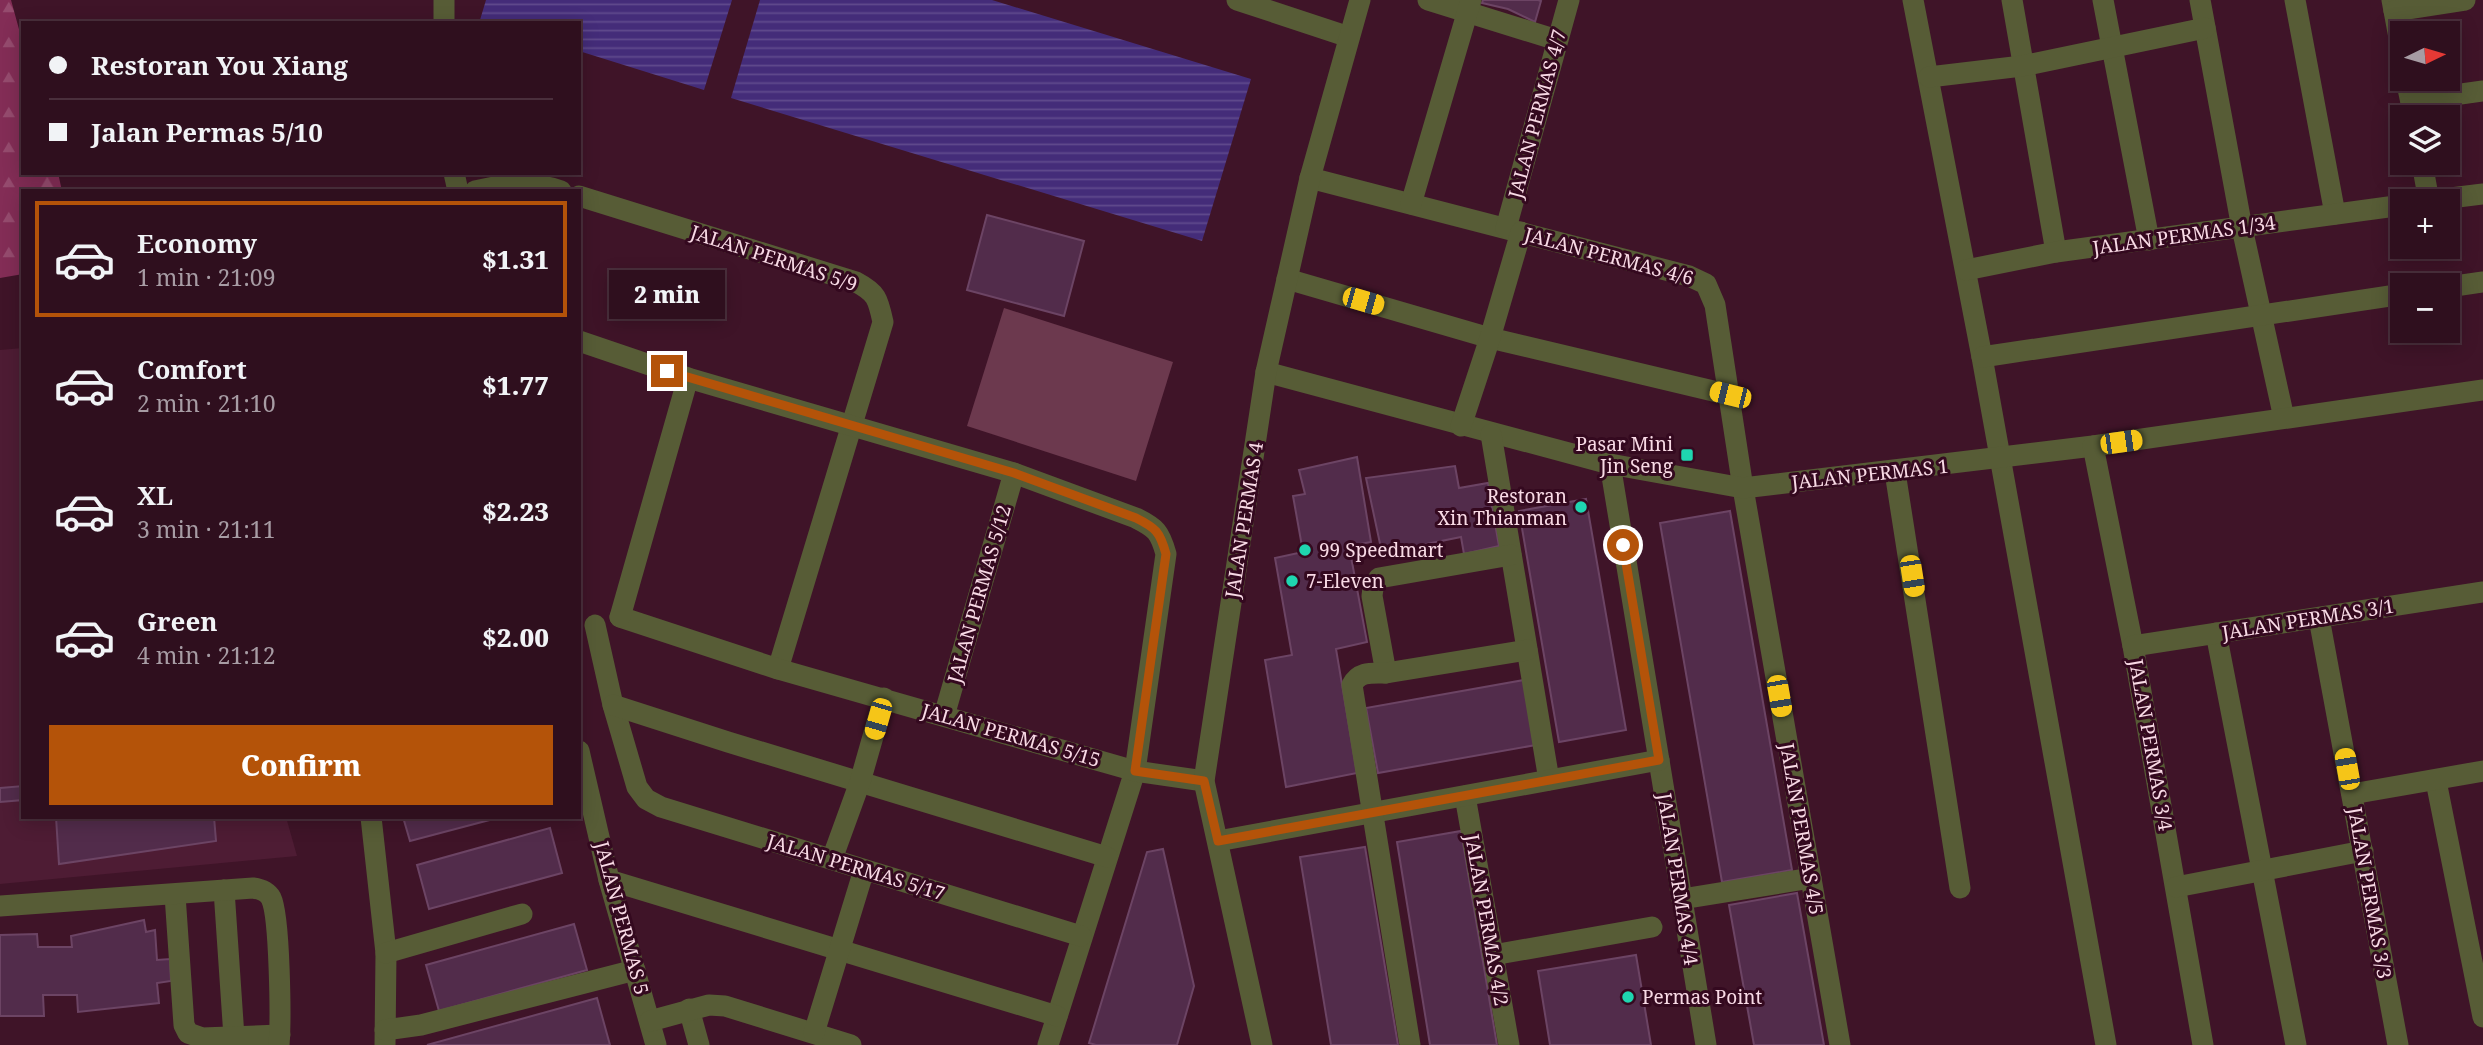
<!DOCTYPE html>
<html lang="en">
<head>
<meta charset="utf-8">
<style>
  :root { --surface:#2f0f1e; --page:#3b1d2b; --text:#f1f3f6; --muted:#a79ca4; --line:#4a2f3c; --accent:#b45309 }
  body { margin:0; font-family:"Noto Serif",serif; background:var(--page); color:var(--text); height:100vh; display:flex; flex-direction:column; font-size:26px; white-space:nowrap }
  * { box-sizing:border-box; margin:0 }
  p { font-size:23px; color:var(--muted) }
  .icon { flex:none; width:38px; height:38px; fill:none; stroke:currentColor; stroke-width:2; stroke-linecap:round; stroke-linejoin:round }
  .map { position:relative; flex:1; overflow:hidden }
  .side { position:absolute; left:21px; top:189px; width:560px; height:630px; display:flex; flex-direction:column; background:var(--surface); border-radius:0px; box-shadow:0 4px 18px #0003,0 0 0 2px var(--line) }
  .side>* { flex:none }
  .banner { position:absolute; left:21px; top:21px; width:560px; height:154px; border-radius:0px; box-shadow:0 4px 18px #0003,0 0 0 2px var(--line); display:grid; align-content:center; height:154px; padding:0 28px; background:var(--surface) }
  .needle { width:46px; rotate:85deg }
  .tools { position:absolute; left:2390px; top:21px; display:grid; gap:14px }
  .tools a { display:grid; place-items:center; width:70px; height:70px; border-radius:0px; background:var(--surface); box-shadow:0 4px 18px #0003,0 0 0 2px var(--line); font-size:35px }
  .end { position:absolute; width:32px; height:32px; margin:-16px; border:9px solid #b45309; background:#fff; box-shadow:0 0 0 4px #fff }
  .from { border-radius:50% }
  .bubble { position:absolute; height:49px; border-radius:0px; background:var(--surface); box-shadow:0 4px 18px #0003,0 0 0 2px var(--line); font-size:23px; font-weight:800; line-height:49px; text-align:center }
  .car { position:absolute; width:21px; height:42px; margin:-21px -10px; border-radius:9px; box-shadow:0 0 5px 2px #0007; background:linear-gradient(#f5c518 24%,#345 0 40%,#f5c518 0 76%,#345 0 86%,#f5c518 0) }
  .banner b { display:flex; align-items:center; gap:24px; height:66px; font-size:26px }
  .banner b+b { border-top:2px solid var(--line) }
  .banner i { width:18px; height:18px; background:var(--text) }
  ul { padding:12px 0 0; list-style:none }
  li { display:flex; align-items:center; gap:21px; height:116px; margin:0 14px 10px; padding:0 14px; border:4px solid transparent; border-radius:0px }
  li div { flex:1 }
  li b { display:block; font-size:26px }
  li em { font-style:normal; font-weight:800 }
  li.selected { border-color:var(--accent) }
  li>.icon { width:63px; height:63px; stroke-width:1.5 }
  .primary-button { display:flex; gap:14px; margin-top:auto; padding:14px 28px }
  .primary-button a { flex:1; height:80px; border-radius:0px; background:var(--accent); color:#fff; font-size:28px; font-weight:800; line-height:80px; text-align:center }
  .map>svg:first-child { display:block }
</style>
</head>
<body>
<div class="map">
<svg width="2483" height="1045" viewBox="0 0 2483 1045">
  <defs>
    <pattern id="forest-firs" width="22" height="20" patternUnits="userSpaceOnUse" patternTransform="scale(1.75)"><rect width="22" height="20" fill="#832d56"/><path d="M5 1l3.5 6h-7zM16 11l3.5 6h-7z" fill="#954b6e"/></pattern>
    <pattern id="water-rules" width="6" height="5" patternUnits="userSpaceOnUse" patternTransform="scale(1.75)"><rect width="6" height="5" fill="#442c79"/><path d="M0 2.5h6" fill="none" stroke="#604a8c"/></pattern>
  </defs>
  <rect width="100%" height="100%" fill="#3f1428"/>
  <path fill="#4e1c34" d="M23 348V817H286L297 856 0 884V350Z"/>
  <path fill="url(#forest-firs)" d="M0 0H11L23 44V173H58L62 191H23V274L0 278Z"/>
  <path fill="#6c394e" d="M1004 308 1173 362 1136 481 967 426Z"/>
  <g fill="url(#water-rules)">
    <path d="M486 0H732L704 90 579 51V23H489L480 20Z"/>
    <path d="M760 0H992L1251 79 1202 241 731 98Z"/>
  </g>
  <g fill="#522c4b" stroke="#6c4464" stroke-width="2">
    <path d="M1483 0H1538L1541 1 1535 22 1508 9 1482 3Z"/>
    <path d="M987 215 1084 241 1064 316 967 290Z"/>
    <path d="M1357 457 1371 542 1349 546 1367 642 1336 649 1357 773 1286 787 1265 660 1292 655 1275 558 1303 552 1293 496 1305 494 1299 470Z"/>
    <path d="M1455 466 1459 488 1488 483 1499 546 1464 554 1461 537 1382 553 1366 478Z"/>
    <path d="M1586 499 1626 730 1559 742 1519 511Z"/>
    <path d="M1730 511 1792 870 1722 882 1660 523Z"/>
    <path d="M1524 680 1536 745 1378 773 1366 708Z"/>
    <path d="M23 786V800L0 802V788Z"/>
    <path d="M56 817H214L216 841 59 864Z"/>
    <path d="M403 817H501L410 841Z"/>
    <path d="M550 828 562 873 429 909 417 865Z"/>
    <path d="M1461 831 1497 1045H1430L1397 842Z"/>
    <path d="M1365 847 1398 1045H1331L1300 857Z"/>
    <path d="M1163 849 1194 986 1177 1045H1096L1089 1043 1147 852Z"/>
    <path d="M1797 893 1824 1045H1754L1729 905Z"/>
    <path d="M144 920 146 932 155 930 157 960 170 959 171 981 157 983 159 1003 78 1012 77 995H43L44 1016H0V935L37 934 38 947H72L71 936Z"/>
    <path d="M574 924 587 970 439 1011 426 965Z"/>
    <path d="M1636 955 1651 1045H1550L1538 971Z"/>
    <path d="M597 998 610 1045H427Z"/>
  </g>
  <g fill="none" stroke-linecap="round" stroke-linejoin="round">
    <g stroke="#575c36" stroke-width="21">
      <path d="M1237 0 1349 37"/>
      <path d="M1428 0 1557 40"/>
      <path d="M1913 0 1982 357 2106 1045"/>
      <path d="M2012 0 2056 252"/>
      <path d="M2103 0 2149 240"/>
      <path d="M2200 0 2242 228 2284 418"/>
      <path d="M2295 0 2335 214"/>
      <path d="M2392 0 2403 59"/>
      <path d="M2394 11 2465 0"/>
      <path d="M444 23V0"/>
      <path d="M1929 77 2022 66 2205 28"/>
      <path d="M2406 79 2414 117"/>
      <path d="M2411 101 2483 91"/>
      <path d="M2422 163 2429 201"/>
      <path d="M454 173 458 191"/>
      <path d="M1310 178 1689 276 1706 284 1715 305 1743 488 1840 1045"/>
      <path d="M475 191C508 183 528 180 561 191"/>
      <path d="M579 196 856 282C877 293 878 299 883 322L778 669"/>
      <path d="M2426 201 2483 194"/>
      <path d="M1411 204 1471 0"/>
      <path d="M1506 228 1569 0"/>
      <path d="M1966 270 2056 252 2403 205"/>
      <path d="M1287 279 1490 338 1730 395"/>
      <path d="M2448 287 2483 282"/>
      <path d="M579 341 688 378 1014 473 1136 518C1156 528 1160 532 1166 554L1135 771 1048 1045"/>
      <path d="M1982 357 2403 294"/>
      <path d="M1266 372 1610 464 1743 488 2093 446 2483 390"/>
      <path d="M1461 426 1490 338 1521 232"/>
      <path d="M1491 434 1549 780"/>
      <path d="M2093 446 2133 646 2203 1045"/>
      <path d="M1610 464 1706 1045"/>
      <path d="M1895 472 1960 888"/>
      <path d="M620 617 778 669 1135 771 1204 781"/>
      <path d="M620 617 688 378"/>
      <path d="M2319 618 2398 1045"/>
      <path d="M595 625 613 705 637 787 646 799 661 807 1081 936"/>
      <path d="M2216 633 2296 1045"/>
      <path d="M2133 646 2483 592"/>
      <path d="M1386 673 1372 596 1373 588 1379 578 1511 555"/>
      <path d="M613 705 728 742 1107 857"/>
      <path d="M944 716 1014 473"/>
      <path d="M579 751 609 880 656 1045"/>
      <path d="M2436 781 2483 1017"/>
      <path d="M2352 794 2483 771"/>
      <path d="M1465 796 1509 1045"/>
      <path d="M371 817 386 953 385 1045"/>
      <path d="M1218 841 1659 760"/>
      <path d="M832 859 860 782 884 698"/>
      <path d="M609 880 1057 1016"/>
      <path d="M2176 887 2363 851"/>
      <path d="M224 890 234 1037"/>
      <path d="M175 895 184 1025 188 1033 202 1038 280 1035"/>
      <path d="M1682 899 1811 878"/>
      <path d="M0 906 253 888C260 889 267 891 271 898 280 916 281 1021 279 1045"/>
      <path d="M386 953 522 914"/>
      <path d="M1493 955 1652 927"/>
      <path d="M689 1009 699 1045"/>
      <path d="M650 1021 709 1005 725 1006 851 1045"/>
      <path d="M385 1030 421 1025 635 970"/>
      <path d="M814 1033 864 870"/>
      <path d="M1262 1045 1204 781 1266 372 1310 178 1360 0"/>
      <path d="M1410 1045 1352 685C1359 671 1372 673 1386 673L1527 650"/>
    </g>
  </g>
  <g fill="none" stroke-linecap="round" stroke-linejoin="round">
    <path stroke="#b45309" stroke-width="9" d="M667 371 1014 473 1136 518C1156 528 1160 532 1166 554L1135 771 1204 781 1218 841 1659 760 1623 545"/>
  </g>
  <g fill="#1fd5b0" stroke="#34091f" stroke-width="2.5">
    <rect x="1680" y="448" width="14" height="14" rx="3.5"/>
    <circle cx="1581" cy="507" r="7"/>
    <circle cx="1305" cy="550" r="7"/>
    <circle cx="1292" cy="581" r="7"/>
    <circle cx="1628" cy="997" r="7"/>
  </g>
  <g text-anchor="middle" stroke-width="6" stroke-linejoin="round" paint-order="stroke">
    <g font-size="19" fill="#f8dae5" stroke="#34091f">
      <text transform="translate(1537 114) rotate(-75)" y="7">JALAN PERMAS 4/7</text>
      <text transform="translate(2184 235) rotate(-8)" y="7">JALAN PERMAS 1/34</text>
      <text transform="translate(1609 256) rotate(15)" y="7">JALAN PERMAS 4/6</text>
      <text transform="translate(774 258) rotate(18)" y="7">JALAN PERMAS 5/9</text>
      <text transform="translate(1870 474) rotate(-6)" y="7">JALAN PERMAS 1</text>
      <text transform="translate(1244 520) rotate(-81)" y="7">JALAN PERMAS 4</text>
      <text transform="translate(979 594) rotate(-74)" y="7">JALAN PERMAS 5/12</text>
      <text transform="translate(2308 619) rotate(-9)" y="7">JALAN PERMAS 3/1</text>
      <text transform="translate(1011 735) rotate(16)" y="7">JALAN PERMAS 5/15</text>
      <text transform="translate(2151 745) rotate(80)" y="7">JALAN PERMAS 3/4</text>
      <text transform="translate(1802 829) rotate(80)" y="7">JALAN PERMAS 4/5</text>
      <text transform="translate(856 867) rotate(17)" y="7">JALAN PERMAS 5/17</text>
      <text transform="translate(1678 879) rotate(81)" y="7">JALAN PERMAS 4/4</text>
      <text transform="translate(2370 893) rotate(80)" y="7">JALAN PERMAS 3/3</text>
      <text transform="translate(622 918) rotate(75)" y="7">JALAN PERMAS 5</text>
      <text transform="translate(1487 920) rotate(80)" y="7">JALAN PERMAS 4/2</text>
    </g>
    <g font-size="19" fill="#f8dae5" stroke="#34091f" text-anchor="start">
      <text x="1673" y="451" text-anchor="end">Pasar Mini<tspan x="1673" dy="22">Jin Seng</tspan></text>
      <text x="1567" y="503" text-anchor="end">Restoran<tspan x="1567" dy="22">Xin Thianman</tspan></text>
      <text x="1319" y="557">99 Speedmart</text>
      <text x="1306" y="588">7-Eleven</text>
      <text x="1642" y="1004">Permas Point</text>
    </g>
  </g>
</svg>
<div class="tools">
<a><svg class="needle" viewBox="-14 -14 28 28"><path d="M0-13l5 13h-10z" fill="#e53935"/><path d="M0 13l5-13h-10z" fill="#a79ca4"/></svg></a>
<a><svg class="icon" aria-label="layers" viewBox="0 0 24 24"><path d="M12 4l9 5-9 5-9-5zM3 14l9 5 9-5"/></svg></a>
<a>+</a>
<a>−</a>
</div>
<i class="end from" style="left:1623px;top:545px"></i>
<i class="end" style="left:667px;top:371px"></i>
<div class="bubble" style="left:609px;top:270px;width:116px">2 min</div>
<i class="car" style="left:1363px;top:301px;rotate:106deg"></i>
<i class="car" style="left:1730px;top:395px;rotate:284deg"></i>
<i class="car" style="left:2121px;top:442px;rotate:82deg"></i>
<i class="car" style="left:1912px;top:576px;rotate:171deg"></i>
<i class="car" style="left:1779px;top:696px;rotate:170deg"></i>
<i class="car" style="left:878px;top:719px;rotate:196deg"></i>
<i class="car" style="left:2347px;top:769px;rotate:350deg"></i>
<div class="banner">
<b><i class="from"></i>Restoran You Xiang</b>
<b><i></i>Jalan Permas 5/10</b>
</div>
<section class="side">
<ul>
<li class="selected"><svg class="icon" aria-label="car" viewBox="0 0 24 24"><path d="M5 17H2v-5l4-1 3-4h7l3 4 3 1v5h-3M9 17h6M6 11h13"/><circle cx="7" cy="17" r="2"/><circle cx="17" cy="17" r="2"/></svg><div><b>Economy</b><p>1 min · 21:09</p></div><em>$1.31</em></li>
<li><svg class="icon" aria-label="car" viewBox="0 0 24 24"><path d="M5 17H2v-5l4-1 3-4h7l3 4 3 1v5h-3M9 17h6M6 11h13"/><circle cx="7" cy="17" r="2"/><circle cx="17" cy="17" r="2"/></svg><div><b>Comfort</b><p>2 min · 21:10</p></div><em>$1.77</em></li>
<li><svg class="icon" aria-label="car" viewBox="0 0 24 24"><path d="M5 17H2v-5l4-1 3-4h7l3 4 3 1v5h-3M9 17h6M6 11h13"/><circle cx="7" cy="17" r="2"/><circle cx="17" cy="17" r="2"/></svg><div><b>XL</b><p>3 min · 21:11</p></div><em>$2.23</em></li>
<li><svg class="icon" aria-label="car" viewBox="0 0 24 24"><path d="M5 17H2v-5l4-1 3-4h7l3 4 3 1v5h-3M9 17h6M6 11h13"/><circle cx="7" cy="17" r="2"/><circle cx="17" cy="17" r="2"/></svg><div><b>Green</b><p>4 min · 21:12</p></div><em>$2.00</em></li>
</ul>
<div class="primary-button"><a>Confirm</a></div>
</section>
</div>
</body>
</html>
